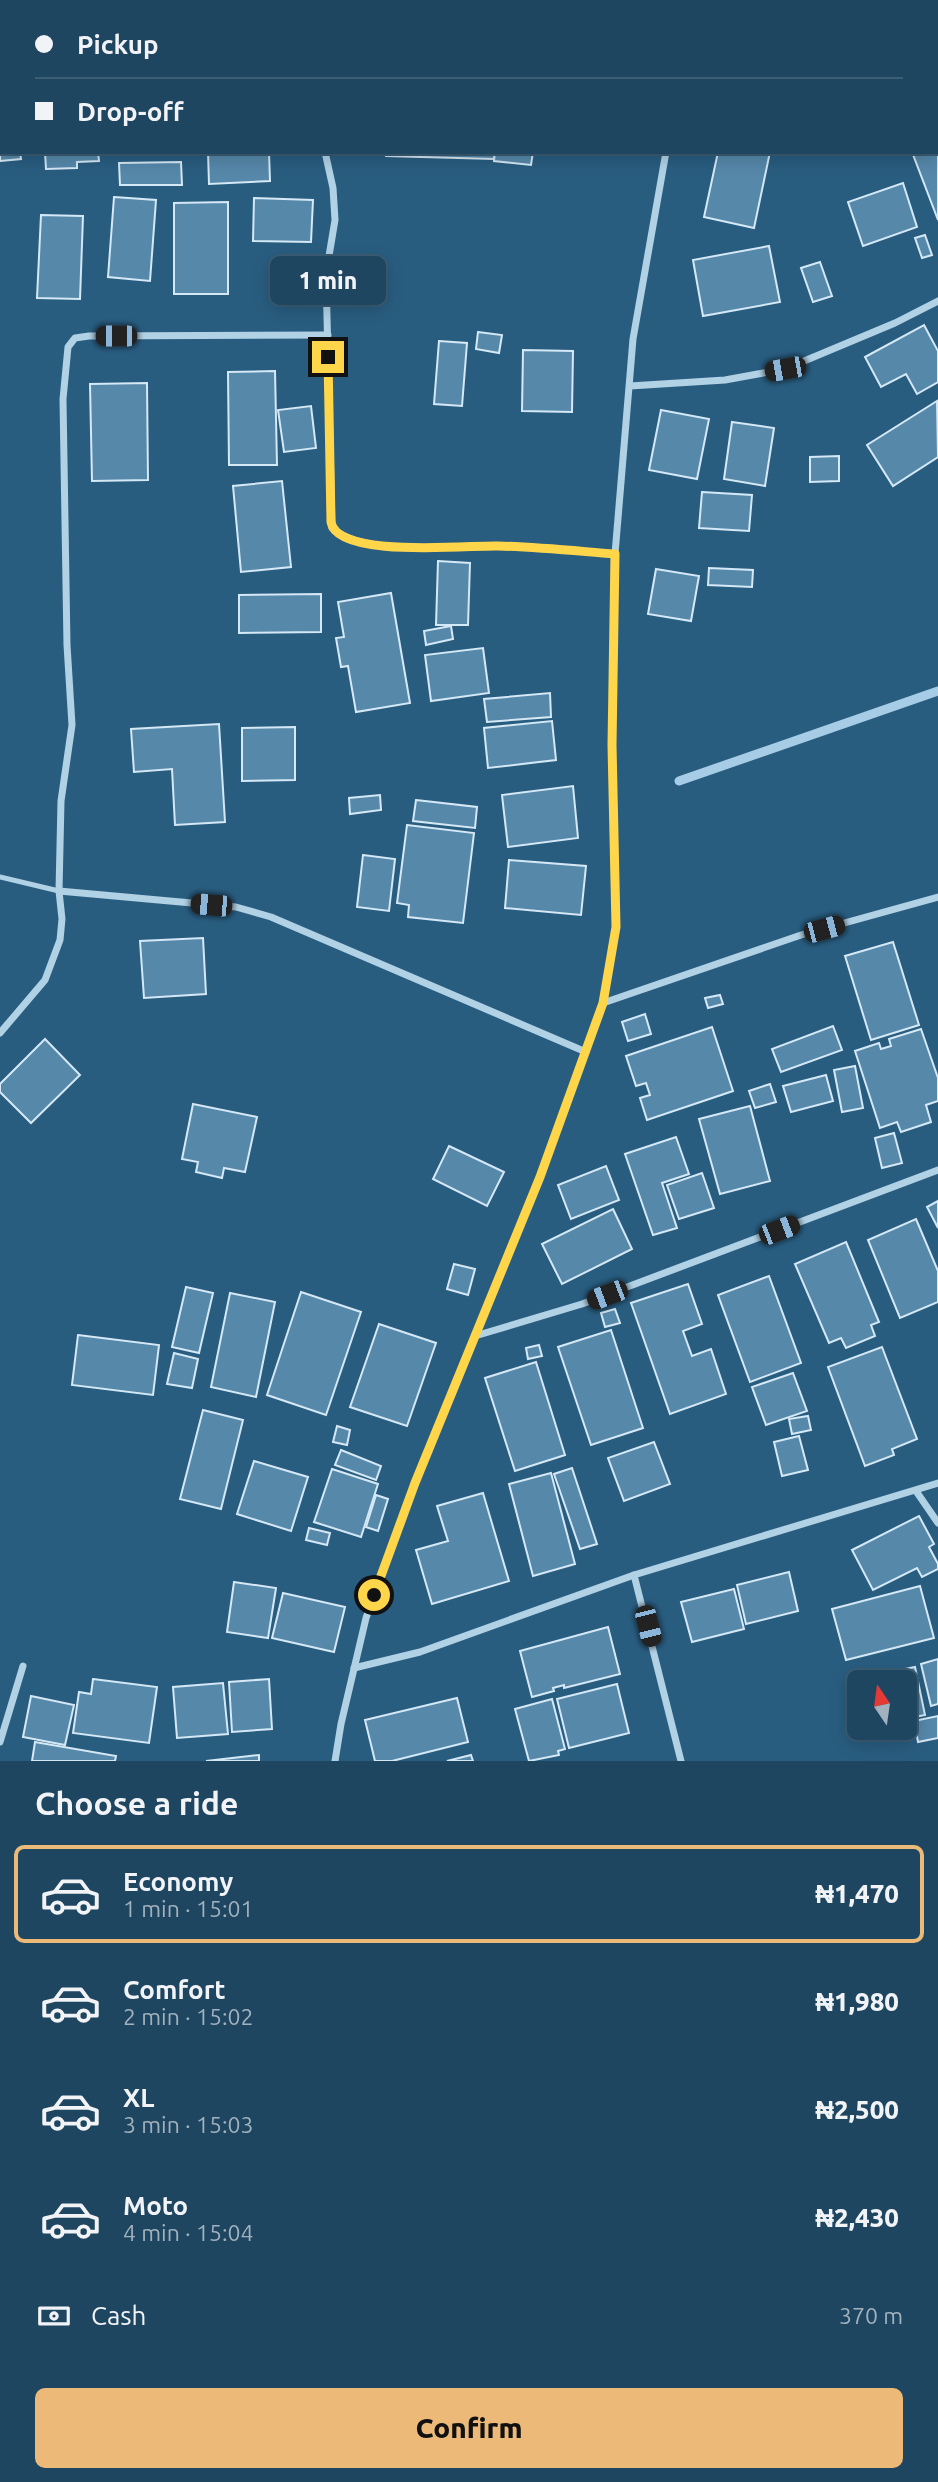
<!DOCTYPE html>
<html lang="en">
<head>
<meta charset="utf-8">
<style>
  :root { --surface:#1f4660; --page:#274d66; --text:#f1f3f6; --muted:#a1b1bd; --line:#3c5e75; --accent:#ecb979 }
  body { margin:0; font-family:Ubuntu,sans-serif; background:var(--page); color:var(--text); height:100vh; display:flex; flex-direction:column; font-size:26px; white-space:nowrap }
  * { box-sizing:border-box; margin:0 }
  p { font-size:23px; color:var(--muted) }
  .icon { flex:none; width:38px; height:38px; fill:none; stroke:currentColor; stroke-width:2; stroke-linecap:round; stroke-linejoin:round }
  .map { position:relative; height:1761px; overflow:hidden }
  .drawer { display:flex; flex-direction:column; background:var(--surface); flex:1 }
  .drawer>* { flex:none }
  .guide { position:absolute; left:0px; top:0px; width:938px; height:154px; box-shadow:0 4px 18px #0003,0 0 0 2px var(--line); display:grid; align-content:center; height:154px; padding:0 35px; background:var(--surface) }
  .needle { width:46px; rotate:347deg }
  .buttons { position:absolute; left:847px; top:1670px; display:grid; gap:14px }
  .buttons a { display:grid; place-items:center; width:70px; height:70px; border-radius:10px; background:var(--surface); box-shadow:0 4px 18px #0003,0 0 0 2px var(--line); font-size:35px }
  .end { position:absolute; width:32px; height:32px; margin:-16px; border:9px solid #ffd54a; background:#111; box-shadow:0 0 0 4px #111 }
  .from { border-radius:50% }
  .bubble { position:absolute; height:49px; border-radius:10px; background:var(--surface); box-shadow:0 4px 18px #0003,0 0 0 2px var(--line); font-size:23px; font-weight:800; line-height:49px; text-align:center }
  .car { position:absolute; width:21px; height:42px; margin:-21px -10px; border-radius:9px; box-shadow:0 0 5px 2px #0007; background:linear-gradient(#222 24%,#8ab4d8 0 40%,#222 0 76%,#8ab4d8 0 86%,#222 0) }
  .guide b { display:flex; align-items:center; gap:24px; height:66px; font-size:26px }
  .guide b+b { border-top:2px solid var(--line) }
  .guide i { width:18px; height:18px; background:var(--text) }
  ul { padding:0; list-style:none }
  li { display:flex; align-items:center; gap:21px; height:98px; margin:0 14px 10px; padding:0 21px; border:4px solid transparent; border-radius:10px }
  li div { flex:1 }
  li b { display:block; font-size:26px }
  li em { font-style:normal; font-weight:800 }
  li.on { border-color:var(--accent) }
  li>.icon { width:63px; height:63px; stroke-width:1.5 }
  h2 { padding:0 35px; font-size:32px; line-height:84px }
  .pay { display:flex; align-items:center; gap:18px; height:77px; padding:0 35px; font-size:26px }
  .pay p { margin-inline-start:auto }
  .action { display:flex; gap:14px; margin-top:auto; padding:14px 35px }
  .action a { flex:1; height:80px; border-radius:10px; background:var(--accent); color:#111; font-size:28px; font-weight:800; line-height:80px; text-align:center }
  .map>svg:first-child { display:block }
</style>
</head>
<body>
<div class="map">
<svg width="938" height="1761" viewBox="0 0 938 1761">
  <rect width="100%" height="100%" fill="#295d80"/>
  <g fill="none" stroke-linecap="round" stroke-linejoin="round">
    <path stroke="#a6cde5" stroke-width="9" d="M679 781 938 691"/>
  </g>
  <g fill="#5688aa" stroke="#d4e8f5" stroke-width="2">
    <rect x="303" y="0" width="54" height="2"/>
    <path d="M387 0H442L443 2H387Z"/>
    <path d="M455 0H521V2H456Z"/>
    <path d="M936 92H938L936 134Z"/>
    <path d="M2 94V152H20L21 159 0 161Z"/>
    <path d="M938 140V220L912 152H936Z"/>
    <path d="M45 152H98L99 161 77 162V168L46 169Z"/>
    <path d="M208 152H269L270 181 209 184Z"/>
    <path d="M386 152H495L494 159 386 156Z"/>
    <path d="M495 152H533L531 165 494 161Z"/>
    <path d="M718 152H770L754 228 704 217Z"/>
    <path d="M181 162 182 185H120L119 163Z"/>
    <path d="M903 183 917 227 863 246 848 202Z"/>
    <path d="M114 197 156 200 150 281 108 277Z"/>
    <path d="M254 198 313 200 311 242 253 241Z"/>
    <path d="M228 202V294H174V203Z"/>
    <path d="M41 215 83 216 80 299 37 298Z"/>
    <path d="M925 235 932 255 922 258 915 238Z"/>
    <path d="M769 246 780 302 703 316 693 260Z"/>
    <path d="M820 262 832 296 813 302 801 268Z"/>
    <path d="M924 325 938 351V382L917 394 906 374 881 387 865 357Z"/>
    <path d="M478 332 502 335 499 353 476 349Z"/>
    <path d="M439 341 467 343 462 406 434 404Z"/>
    <path d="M523 350 573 351 572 412 522 411Z"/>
    <path d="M275 371 277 465H229L228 372Z"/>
    <path d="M147 383 148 480 92 481 90 384Z"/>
    <path d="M937 401 938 457 893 486 867 445Z"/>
    <path d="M311 406 316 448 284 452 278 410Z"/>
    <path d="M661 410 709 419 697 479 649 470Z"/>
    <path d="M732 422 774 428 765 486 724 479Z"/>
    <path d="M839 456V481L810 482V457Z"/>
    <path d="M282 481 291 567 241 572 233 486Z"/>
    <path d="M702 492 752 495 749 531 699 528Z"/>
    <path d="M438 561 470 563 468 625H436Z"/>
    <path d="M709 568 753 570 752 587 708 585Z"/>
    <path d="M656 569 699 576 691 621 648 614Z"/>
    <path d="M391 593 410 703 356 712 348 666 341 667 336 638 344 637 338 602Z"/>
    <path d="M321 594V632L239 633V595Z"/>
    <path d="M451 626 453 639 426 645 424 631Z"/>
    <path d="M483 648 489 693 431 701 425 655Z"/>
    <path d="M550 693 551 717 487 722 484 699Z"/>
    <path d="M552 721 556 760 488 768 484 728Z"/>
    <path d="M219 724 225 822 175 825 172 769 134 772 131 729Z"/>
    <path d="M295 727V780L242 781V728Z"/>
    <path d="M573 786 578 838 508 847 502 795Z"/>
    <path d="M380 795 381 810 350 814 349 798Z"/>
    <path d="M416 800 477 807 475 828 413 821Z"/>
    <path d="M407 825 474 833 463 923 408 917 409 905 397 903Z"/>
    <path d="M363 855 395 859 389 911 357 907Z"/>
    <path d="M509 860 586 866 581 915 505 908Z"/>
    <path d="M203 938 206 994 144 998 140 941Z"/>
    <path d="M893 942 919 1025 871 1040 845 956Z"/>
    <path d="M720 995 723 1004 708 1008 705 998Z"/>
    <path d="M645 1014 651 1034 628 1041 622 1022Z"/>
    <path d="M833 1026 842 1050 781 1072 772 1049Z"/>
    <path d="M712 1027 733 1091 647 1120 640 1098 650 1095 646 1083 636 1086 626 1056Z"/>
    <path d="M921 1029 938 1078V1101L926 1105 931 1122 901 1132 897 1122 880 1128 855 1051 879 1043 881 1049 891 1046 889 1039Z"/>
    <path d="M45 1039 80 1075 31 1123 0 1092V1084Z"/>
    <path d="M855 1066 863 1108 842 1112 834 1070Z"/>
    <path d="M826 1075 833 1101 791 1112 783 1086Z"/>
    <path d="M770 1084 776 1102 755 1108 749 1091Z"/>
    <path d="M193 1104 257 1117 245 1172 224 1168 222 1178 196 1172 198 1162 182 1159Z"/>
    <path d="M750 1106 770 1181 720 1194 699 1119Z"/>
    <path d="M894 1133 902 1163 882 1168 875 1138Z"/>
    <path d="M676 1137 689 1174 662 1183 677 1228 653 1235 625 1154Z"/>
    <path d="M449 1146 504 1172 487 1206 433 1179Z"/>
    <path d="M606 1166 619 1200 571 1219 558 1185Z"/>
    <path d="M702 1173 714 1208 679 1219 667 1185Z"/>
    <path d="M938 1201V1228L927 1207Z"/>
    <path d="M613 1209 632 1249 562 1284 542 1244Z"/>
    <path d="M916 1219 938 1271V1302L900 1318 868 1240Z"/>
    <path d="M846 1242 879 1322 871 1325 875 1336 846 1348 841 1338 829 1343 795 1264Z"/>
    <path d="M454 1264 475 1269 468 1295 447 1289Z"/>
    <path d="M769 1276 801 1363 750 1382 718 1295Z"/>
    <path d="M688 1284 702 1324 683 1331 692 1356 711 1349 726 1394 670 1414 631 1303Z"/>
    <path d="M186 1287 213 1293 199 1353 172 1347Z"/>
    <path d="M301 1292 361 1312 326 1415 267 1395Z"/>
    <path d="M230 1293 275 1302 256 1397 211 1387Z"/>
    <path d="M615 1309 620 1323 605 1327 601 1313Z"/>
    <path d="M379 1324 436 1343 407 1426 350 1407Z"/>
    <path d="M611 1330 643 1428 591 1445 558 1347Z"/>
    <path d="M78 1335 159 1345 153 1395 72 1385Z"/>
    <path d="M539 1345 542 1356 528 1359 526 1348Z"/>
    <path d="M882 1347 917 1439 892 1449 894 1455 865 1466 828 1367Z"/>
    <path d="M174 1353 198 1359 192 1388 167 1384Z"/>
    <path d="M536 1362 565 1455 515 1471 485 1378Z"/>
    <path d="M793 1373 807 1411 766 1425 752 1387Z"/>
    <path d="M203 1410 243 1420 221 1509 180 1499Z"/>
    <path d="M808 1416 811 1430 792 1434 789 1419Z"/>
    <path d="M337 1426 350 1430 347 1445 333 1442Z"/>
    <path d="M799 1436 808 1470 782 1476 774 1442Z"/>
    <path d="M654 1442 670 1484 624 1501 608 1458Z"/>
    <path d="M341 1450 381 1466 376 1480 335 1465Z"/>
    <path d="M254 1461 308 1477 291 1531 237 1514Z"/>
    <path d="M572 1468 597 1544 580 1549 554 1474Z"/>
    <path d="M332 1469 378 1484 361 1537 314 1522Z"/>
    <path d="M551 1473 575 1564 533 1576 509 1484Z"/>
    <path d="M483 1493 509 1581 432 1604 416 1550 448 1541 437 1506Z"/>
    <path d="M376 1495 388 1499 378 1531 366 1527Z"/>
    <path d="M919 1516 934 1544 929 1547 938 1564V1569L922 1577 917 1568 873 1590 852 1550Z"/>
    <path d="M309 1528 330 1533 327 1545 306 1540Z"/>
    <path d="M789 1572 798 1611 746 1624 737 1585Z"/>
    <path d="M234 1582 276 1588 268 1638 227 1632Z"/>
    <path d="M920 1586 934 1638 846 1660 832 1609Z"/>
    <path d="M734 1589 744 1629 692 1642 681 1602Z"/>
    <path d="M283 1593 345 1607 334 1652 272 1638Z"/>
    <path d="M608 1627 620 1674 564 1688V1685L553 1688 554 1691 532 1697 520 1651Z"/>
    <path d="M938 1659V1704L931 1706 921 1664Z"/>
    <path d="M915 1667 925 1715 905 1719V1682H893L891 1672Z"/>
    <path d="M888 1674 889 1682H865L864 1679Z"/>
    <path d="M93 1679 157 1687 149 1743 73 1733 79 1692 91 1694Z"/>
    <path d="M269 1679 272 1729 232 1732 229 1682Z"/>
    <path d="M223 1683 228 1734 177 1738 173 1687Z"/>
    <path d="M617 1684 629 1733 569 1748 557 1699Z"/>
    <path d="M31 1696 74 1705 65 1745 23 1737Z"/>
    <path d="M457 1698 468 1742 392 1761H375L365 1720Z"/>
    <path d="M552 1699 565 1749 558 1751 559 1755 529 1761 515 1709Z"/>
    <path d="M938 1716V1738L918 1742 914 1721Z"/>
    <path d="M35 1742 116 1756 115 1761H32Z"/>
    <path d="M259 1755V1761H206Z"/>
    <path d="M471 1755 473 1761H447Z"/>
  </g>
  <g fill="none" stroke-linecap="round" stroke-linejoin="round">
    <path stroke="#b1d1e5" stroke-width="5" d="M0 877 59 891"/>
    <g stroke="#b1d1e5" stroke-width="7">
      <path d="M662 0 663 2"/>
      <path d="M0 27H2"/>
      <path d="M325 152 333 188 335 220 326 274 332 528C367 558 453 545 496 546 536 546 576 551 615 554"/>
      <path d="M630 386 725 380 785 369 895 323 938 301"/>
      <path d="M59 891 236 907 271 917 586 1052"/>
      <path d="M603 1003 801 935 938 897"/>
      <path d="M0 1033 45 980 60 940 62 919 59 891 61 801 72 725 67 645 63 399 68 347 75 338 89 336 328 335"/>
      <path d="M475 1336 582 1304 938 1170"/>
      <path d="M916 1491 938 1523"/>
      <path d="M634 1575 681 1761"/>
      <path d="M354 1668 420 1652 634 1575 938 1483"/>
      <path d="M0 1742 23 1666"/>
      <path d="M335 1761 341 1724 366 1618 415 1483 540 1177 603 1003 616 927 612 745 615 554 633 339 666 152"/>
    </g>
  </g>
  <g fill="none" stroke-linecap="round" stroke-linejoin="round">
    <path stroke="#ffd54a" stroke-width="9" d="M328 357 331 522C337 559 469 545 498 546 537 547 576 551 615 554L612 745 616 927 603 1003 540 1177 415 1483 374 1595"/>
  </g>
</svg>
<div class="buttons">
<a><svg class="needle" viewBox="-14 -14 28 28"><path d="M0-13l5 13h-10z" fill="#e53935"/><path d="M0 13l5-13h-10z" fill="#a1b1bd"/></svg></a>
</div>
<i class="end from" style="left:374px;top:1595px"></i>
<i class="end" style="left:328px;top:357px"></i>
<div class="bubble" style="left:270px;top:256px;width:116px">1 min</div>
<i class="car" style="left:116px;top:336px;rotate:270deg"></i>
<i class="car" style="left:785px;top:369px;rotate:260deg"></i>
<i class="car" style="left:211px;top:905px;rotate:275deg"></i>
<i class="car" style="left:824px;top:929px;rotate:75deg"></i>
<i class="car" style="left:779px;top:1230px;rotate:69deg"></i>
<i class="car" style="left:607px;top:1295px;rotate:249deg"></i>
<i class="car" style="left:648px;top:1626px;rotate:166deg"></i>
<div class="guide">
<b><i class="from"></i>Pickup</b>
<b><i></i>Drop-off</b>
</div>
</div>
<section class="drawer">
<h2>Choose a ride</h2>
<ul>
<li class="on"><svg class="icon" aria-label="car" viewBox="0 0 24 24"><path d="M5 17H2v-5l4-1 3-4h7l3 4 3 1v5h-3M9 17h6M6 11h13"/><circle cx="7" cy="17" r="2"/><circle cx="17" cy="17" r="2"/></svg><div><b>Economy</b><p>1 min · 15:01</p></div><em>₦1,470</em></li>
<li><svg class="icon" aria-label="car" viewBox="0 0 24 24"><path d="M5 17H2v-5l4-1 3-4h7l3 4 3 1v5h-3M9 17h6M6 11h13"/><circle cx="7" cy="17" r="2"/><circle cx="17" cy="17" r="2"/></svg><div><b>Comfort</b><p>2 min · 15:02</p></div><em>₦1,980</em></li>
<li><svg class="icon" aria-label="car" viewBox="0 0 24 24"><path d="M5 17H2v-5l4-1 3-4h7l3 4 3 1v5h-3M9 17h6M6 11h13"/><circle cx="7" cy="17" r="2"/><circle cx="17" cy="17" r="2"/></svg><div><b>XL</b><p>3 min · 15:03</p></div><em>₦2,500</em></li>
<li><svg class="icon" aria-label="car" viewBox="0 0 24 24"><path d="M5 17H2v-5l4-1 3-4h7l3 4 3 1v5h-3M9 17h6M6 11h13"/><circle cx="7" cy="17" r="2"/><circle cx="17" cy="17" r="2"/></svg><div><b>Moto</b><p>4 min · 15:04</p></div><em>₦2,430</em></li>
</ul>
<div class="pay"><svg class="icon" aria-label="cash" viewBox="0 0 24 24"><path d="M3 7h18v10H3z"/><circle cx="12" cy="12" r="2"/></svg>Cash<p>370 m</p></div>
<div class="action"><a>Confirm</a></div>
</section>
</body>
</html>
